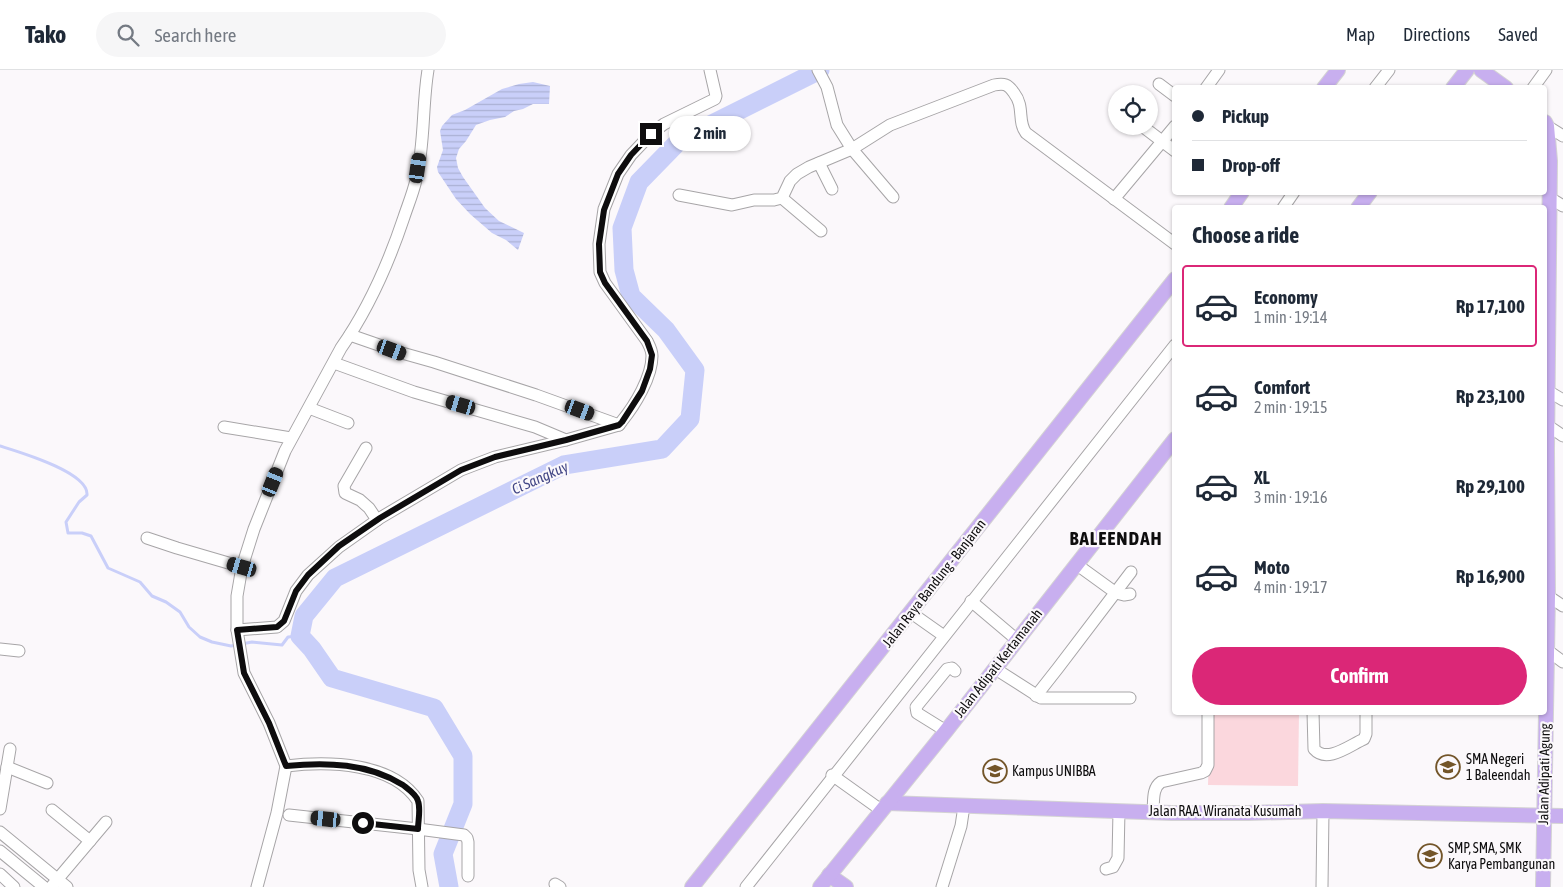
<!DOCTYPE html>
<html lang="en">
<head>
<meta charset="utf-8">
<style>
  :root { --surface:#fff; --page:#f6f6f7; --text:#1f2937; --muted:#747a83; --line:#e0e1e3; --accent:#db2777 }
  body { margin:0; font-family:"Asap Condensed",sans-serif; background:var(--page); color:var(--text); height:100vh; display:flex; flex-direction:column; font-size:19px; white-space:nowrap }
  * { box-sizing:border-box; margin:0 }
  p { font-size:16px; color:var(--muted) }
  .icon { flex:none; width:28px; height:28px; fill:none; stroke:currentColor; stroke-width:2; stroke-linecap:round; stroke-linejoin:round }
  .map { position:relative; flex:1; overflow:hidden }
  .details { position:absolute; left:1172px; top:135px; width:375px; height:510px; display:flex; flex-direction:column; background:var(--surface); border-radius:5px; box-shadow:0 1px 4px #0004 }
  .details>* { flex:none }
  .top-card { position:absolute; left:1172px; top:15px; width:375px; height:110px; border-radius:5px; box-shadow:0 1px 4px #0004; display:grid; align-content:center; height:110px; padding:0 20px; background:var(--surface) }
  .fabs { position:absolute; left:1108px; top:15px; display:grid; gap:10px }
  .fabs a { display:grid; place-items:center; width:50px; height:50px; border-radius:50%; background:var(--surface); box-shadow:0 1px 4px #0004; font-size:25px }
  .end { position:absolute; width:22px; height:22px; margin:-11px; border:6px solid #0e0d0e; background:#fff; box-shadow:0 0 0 2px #fff }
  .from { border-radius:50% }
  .bubble { position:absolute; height:35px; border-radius:18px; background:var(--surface); box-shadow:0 1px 4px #0004; font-size:16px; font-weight:700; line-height:35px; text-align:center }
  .car { position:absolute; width:15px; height:30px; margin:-15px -8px; border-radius:6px; box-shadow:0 0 4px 1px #0007; background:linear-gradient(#222 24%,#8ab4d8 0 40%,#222 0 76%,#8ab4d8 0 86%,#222 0) }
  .top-card b { display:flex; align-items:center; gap:18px; height:48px; font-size:19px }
  .top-card b+b { border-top:1px solid var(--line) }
  .top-card i { width:12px; height:12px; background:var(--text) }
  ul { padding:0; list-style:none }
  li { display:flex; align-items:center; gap:15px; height:82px; margin:0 10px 8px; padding:0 10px; border:2px solid transparent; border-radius:5px }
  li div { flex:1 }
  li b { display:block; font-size:19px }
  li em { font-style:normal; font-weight:700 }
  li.on { border-color:var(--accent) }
  li>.icon { width:45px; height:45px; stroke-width:1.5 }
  h2 { padding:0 20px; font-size:22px; line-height:60px }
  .action { display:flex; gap:10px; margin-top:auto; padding:10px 20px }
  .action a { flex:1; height:58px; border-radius:30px; background:var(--accent); color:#fff; font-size:20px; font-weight:700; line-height:58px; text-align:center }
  header { display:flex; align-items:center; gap:30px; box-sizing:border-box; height:70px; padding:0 25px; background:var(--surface); border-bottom:1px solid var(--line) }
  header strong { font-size:24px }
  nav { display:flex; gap:28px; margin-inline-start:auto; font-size:18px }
  .search { width:350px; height:45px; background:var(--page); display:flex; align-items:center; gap:12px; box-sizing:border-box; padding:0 18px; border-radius:28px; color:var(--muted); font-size:19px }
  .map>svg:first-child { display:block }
</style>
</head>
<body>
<header>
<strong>Tako</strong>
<div class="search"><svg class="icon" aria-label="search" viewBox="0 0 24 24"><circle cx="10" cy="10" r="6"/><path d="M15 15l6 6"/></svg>Search here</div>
<nav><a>Map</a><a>Directions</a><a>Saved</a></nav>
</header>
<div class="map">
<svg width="1563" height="817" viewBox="0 0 1563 817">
  <defs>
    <pattern id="water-rules" width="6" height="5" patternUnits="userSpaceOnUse" patternTransform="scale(1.25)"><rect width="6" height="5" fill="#c9cff9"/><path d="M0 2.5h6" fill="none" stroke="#abb1d4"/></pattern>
  </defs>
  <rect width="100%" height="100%" fill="#fbf8fb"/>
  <path fill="#fbd7dd" d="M1210 643H1299L1298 716 1208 715Z"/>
  <path fill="url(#water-rules)" d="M533 12 550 16 549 34H533L523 39 514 41 505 47 490 50 476 55 466 71 459 79 456 88 458 98 463 107 485 138 499 151 524 163 518 180 506 170 492 163 470 144 456 129 438 102 437 97 443 80 440 61 442 56 452 45 465 40 502 19 519 14Z"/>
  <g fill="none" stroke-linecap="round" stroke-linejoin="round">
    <path stroke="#c9cff9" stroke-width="3" d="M0 376C19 382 89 402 87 425L79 432 66 452 68 463H82L91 466 108 498 140 512 152 526 166 532 180 542 189 557 200 567 212 572 231 576 252 572 282 575 288 567 300 566"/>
    <path stroke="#c9cff9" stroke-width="19" d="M449 817 443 784 463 734V686L434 638 332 608 312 579 300 566 304 546 335 508 564 395 662 379 690 349 695 300 666 260 631 226 624 200 622 158 639 112 680 70 820 0"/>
    <g stroke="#a7a5a7" stroke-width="13">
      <g id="minor">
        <path d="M818 0 827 17 837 55 852 79 893 127"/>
        <path d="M1159 14 1175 26"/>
        <path d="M1206 18 1219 0"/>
        <path d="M1375 18 1389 0"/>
        <path d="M1533 18 1546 0"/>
        <path d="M1142 56 1175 81"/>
        <path d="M1547 56 1563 66"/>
        <path d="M819 93 832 119"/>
        <path d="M679 125 732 135 754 130H774L782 128 790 111 797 104 809 97 852 79 890 55 994 15C1004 13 1008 14 1014 23 1025 37 1017 51 1026 63L1175 174"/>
        <path d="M782 128 821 161"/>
        <path d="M1550 128 1563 136"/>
        <path d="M1114 129 1175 56"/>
        <path d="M1283 138 1294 122"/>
        <path d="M350 265 402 283 434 292 536 325 619 355"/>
        <path d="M334 293 414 322 535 357 566 370"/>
        <path d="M1548 321 1563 330"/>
        <path d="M309 338 348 353"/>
        <path d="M1547 355 1563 366"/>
        <path d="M224 357 291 368"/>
        <path d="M366 378 344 416 345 423 360 430 369 438 377 450"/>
        <path d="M147 468 177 478 242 497"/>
        <path d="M1076 494 1116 523 1124 525 1130 524"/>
        <path d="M1548 526 1563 536"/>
        <path d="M972 532 971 531 1016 569"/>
        <path d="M910 542 944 566"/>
        <path d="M237 560 277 557 284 551 296 521 308 505 339 477 380 448 461 400 495 387 566 370 619 355 622 351C635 335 652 307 652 286 652 280 649 275 647 271L605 213 600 202 599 174 604 139 618 104 631 85 651 64 664 54 715 29 716 26 710 0"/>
        <path d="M0 579 19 581"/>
        <path d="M1547 580 1563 592"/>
        <path d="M994 598 1041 628H1130"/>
        <path d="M1036 626 1058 598 1131 502"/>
        <path d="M1313 642 1314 679C1327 694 1350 675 1364 669L1366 664V642"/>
        <path d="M946 661 917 643 916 637 947 599 952 598 955 601"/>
        <path d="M286 696C328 691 393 692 418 731L419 800 422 817"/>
        <path d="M7 697 47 713"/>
        <path d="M834 706 832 705 881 740"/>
        <path d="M0 739 10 679"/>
        <path d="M52 740 90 771"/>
        <path d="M1153 741C1154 731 1152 718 1161 712L1201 703 1205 701 1208 695V642"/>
        <path d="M289 745 418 759 464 765 467 768 468 772V806"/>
        <path d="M0 762 67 817"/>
        <path d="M0 781 44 817"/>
        <path d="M1106 799 1113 797 1118 788 1119 741"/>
        <path d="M0 804 14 817"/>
        <path d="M555 814 560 817"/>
        <path d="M51 817 106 752"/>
        <path d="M257 817 277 743 286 696 269 653 244 603 237 560V526L242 497 254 459 285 381 341 278C369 238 389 192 404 147 408 135 413 123 416 110 425 74 422 36 428 0"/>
        <path d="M746 817 1175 275"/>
        <path d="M942 817 961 756 964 736"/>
        <path d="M1322 817 1323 741"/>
      </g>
    </g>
    <g stroke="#d4d3d4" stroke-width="16">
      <g id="major">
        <path d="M1481 0 1506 18"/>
        <path d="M1324 18 1338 0"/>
        <path d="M1453 18 1467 0"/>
        <path d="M1231 138 1242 122"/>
        <path d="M1358 138 1370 122"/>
        <path d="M887 733 1172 743H1248L1323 741 1563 746"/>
        <path d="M829 805 846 817"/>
        <path d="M692 817 1175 209"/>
        <path d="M820 817 946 661 1175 369"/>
        <path d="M1543 817 1548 526 1547 380 1550 91 1547 56 1545 52"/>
      </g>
    </g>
    <use href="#minor" stroke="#fff" stroke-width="11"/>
    <use href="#major" stroke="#c8afef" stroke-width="14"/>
  </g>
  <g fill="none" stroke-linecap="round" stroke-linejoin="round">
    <path stroke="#0e0d0e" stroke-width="6" d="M363 753 418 759C418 751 421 739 418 731 417 725 408 719 403 715 368 693 326 692 286 696L269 653 244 603 237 560 277 557 284 551 296 521 308 505 339 476 380 448 461 400 495 387 566 370 619 355 622 352 642 321 650 299 652 285 647 271 605 213 600 202 599 174 604 140 618 104 631 85 651 64"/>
  </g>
  <defs>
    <g id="school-ring" transform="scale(1.25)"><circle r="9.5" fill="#fbf8fb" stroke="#735529" stroke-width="1.5"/><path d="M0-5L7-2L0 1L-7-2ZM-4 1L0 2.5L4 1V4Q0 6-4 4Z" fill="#735529"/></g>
    <g id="university-ring" transform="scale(1.25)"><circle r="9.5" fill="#fbf8fb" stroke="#735529" stroke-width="1.5"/><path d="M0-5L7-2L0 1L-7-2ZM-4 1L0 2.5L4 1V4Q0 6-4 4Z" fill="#735529"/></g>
  </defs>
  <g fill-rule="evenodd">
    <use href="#school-ring" x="1448" y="697"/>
    <use href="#university-ring" x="995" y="701"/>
    <use href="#school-ring" x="1430" y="786"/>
  </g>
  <g text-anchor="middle" stroke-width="4.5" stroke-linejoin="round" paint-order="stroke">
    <g font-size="14" fill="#0e0d0e" stroke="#fbf8fb">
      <text transform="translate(934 513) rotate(-52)" y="5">Jalan Raya Bandung - Banjaran</text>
      <text transform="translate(998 593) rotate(-52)" y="5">Jalan Adipati Kertamanah</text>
      <text transform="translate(1544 704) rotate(-89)" y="5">Jalan Adipati Agung</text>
      <text x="1225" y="746">Jalan RAA. Wiranata Kusumah</text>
    </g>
    <g font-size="14" fill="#0e0d0e" stroke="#fbf8fb" text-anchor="start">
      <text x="1466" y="694">SMA Negeri<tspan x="1466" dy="16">1 Baleendah</tspan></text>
      <text x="1012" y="706">Kampus UNIBBA</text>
      <text x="1448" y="783">SMP, SMA, SMK<tspan x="1448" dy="16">Karya Pembangunan</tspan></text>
    </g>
    <g font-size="15" font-style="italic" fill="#424685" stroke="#fbf8fb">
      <text transform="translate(540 408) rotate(-24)" y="5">Ci Sangkuy</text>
    </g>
    <g font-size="19" font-weight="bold" letter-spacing="1" fill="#0e0d0e" stroke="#fbf8fb">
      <text x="1116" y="475">BALEENDAH</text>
    </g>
  </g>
</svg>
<div class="fabs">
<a><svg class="icon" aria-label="locate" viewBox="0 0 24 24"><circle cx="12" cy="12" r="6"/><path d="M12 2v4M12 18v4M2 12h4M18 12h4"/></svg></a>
</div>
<i class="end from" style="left:363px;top:753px"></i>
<i class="end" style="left:651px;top:64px"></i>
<div class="bubble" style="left:669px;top:46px;width:82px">2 min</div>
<i class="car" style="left:418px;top:98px;rotate:8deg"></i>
<i class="car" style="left:392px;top:280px;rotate:110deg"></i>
<i class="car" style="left:461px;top:335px;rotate:286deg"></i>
<i class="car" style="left:580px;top:340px;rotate:110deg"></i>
<i class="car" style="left:273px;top:412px;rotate:22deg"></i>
<i class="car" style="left:242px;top:497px;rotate:286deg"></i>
<i class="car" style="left:326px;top:749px;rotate:276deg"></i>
<div class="top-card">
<b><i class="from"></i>Pickup</b>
<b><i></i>Drop-off</b>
</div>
<section class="details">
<h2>Choose a ride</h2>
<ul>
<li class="on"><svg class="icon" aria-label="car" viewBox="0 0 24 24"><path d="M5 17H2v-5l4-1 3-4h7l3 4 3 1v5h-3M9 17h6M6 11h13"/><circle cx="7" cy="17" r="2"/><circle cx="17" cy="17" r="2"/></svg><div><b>Economy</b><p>1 min · 19:14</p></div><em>Rp 17,100</em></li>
<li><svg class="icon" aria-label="car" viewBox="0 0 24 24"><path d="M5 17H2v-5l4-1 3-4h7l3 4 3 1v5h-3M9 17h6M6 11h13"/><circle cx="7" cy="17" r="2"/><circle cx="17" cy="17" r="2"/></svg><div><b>Comfort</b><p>2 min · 19:15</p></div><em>Rp 23,100</em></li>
<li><svg class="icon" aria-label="car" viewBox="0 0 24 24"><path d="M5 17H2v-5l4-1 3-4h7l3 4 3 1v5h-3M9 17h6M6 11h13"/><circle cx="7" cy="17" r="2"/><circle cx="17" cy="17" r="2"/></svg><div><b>XL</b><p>3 min · 19:16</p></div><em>Rp 29,100</em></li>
<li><svg class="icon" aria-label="car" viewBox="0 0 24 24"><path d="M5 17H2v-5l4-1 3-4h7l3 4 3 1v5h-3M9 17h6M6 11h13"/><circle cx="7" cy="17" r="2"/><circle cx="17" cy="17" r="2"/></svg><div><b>Moto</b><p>4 min · 19:17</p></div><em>Rp 16,900</em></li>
</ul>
<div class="action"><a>Confirm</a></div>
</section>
</div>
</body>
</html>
